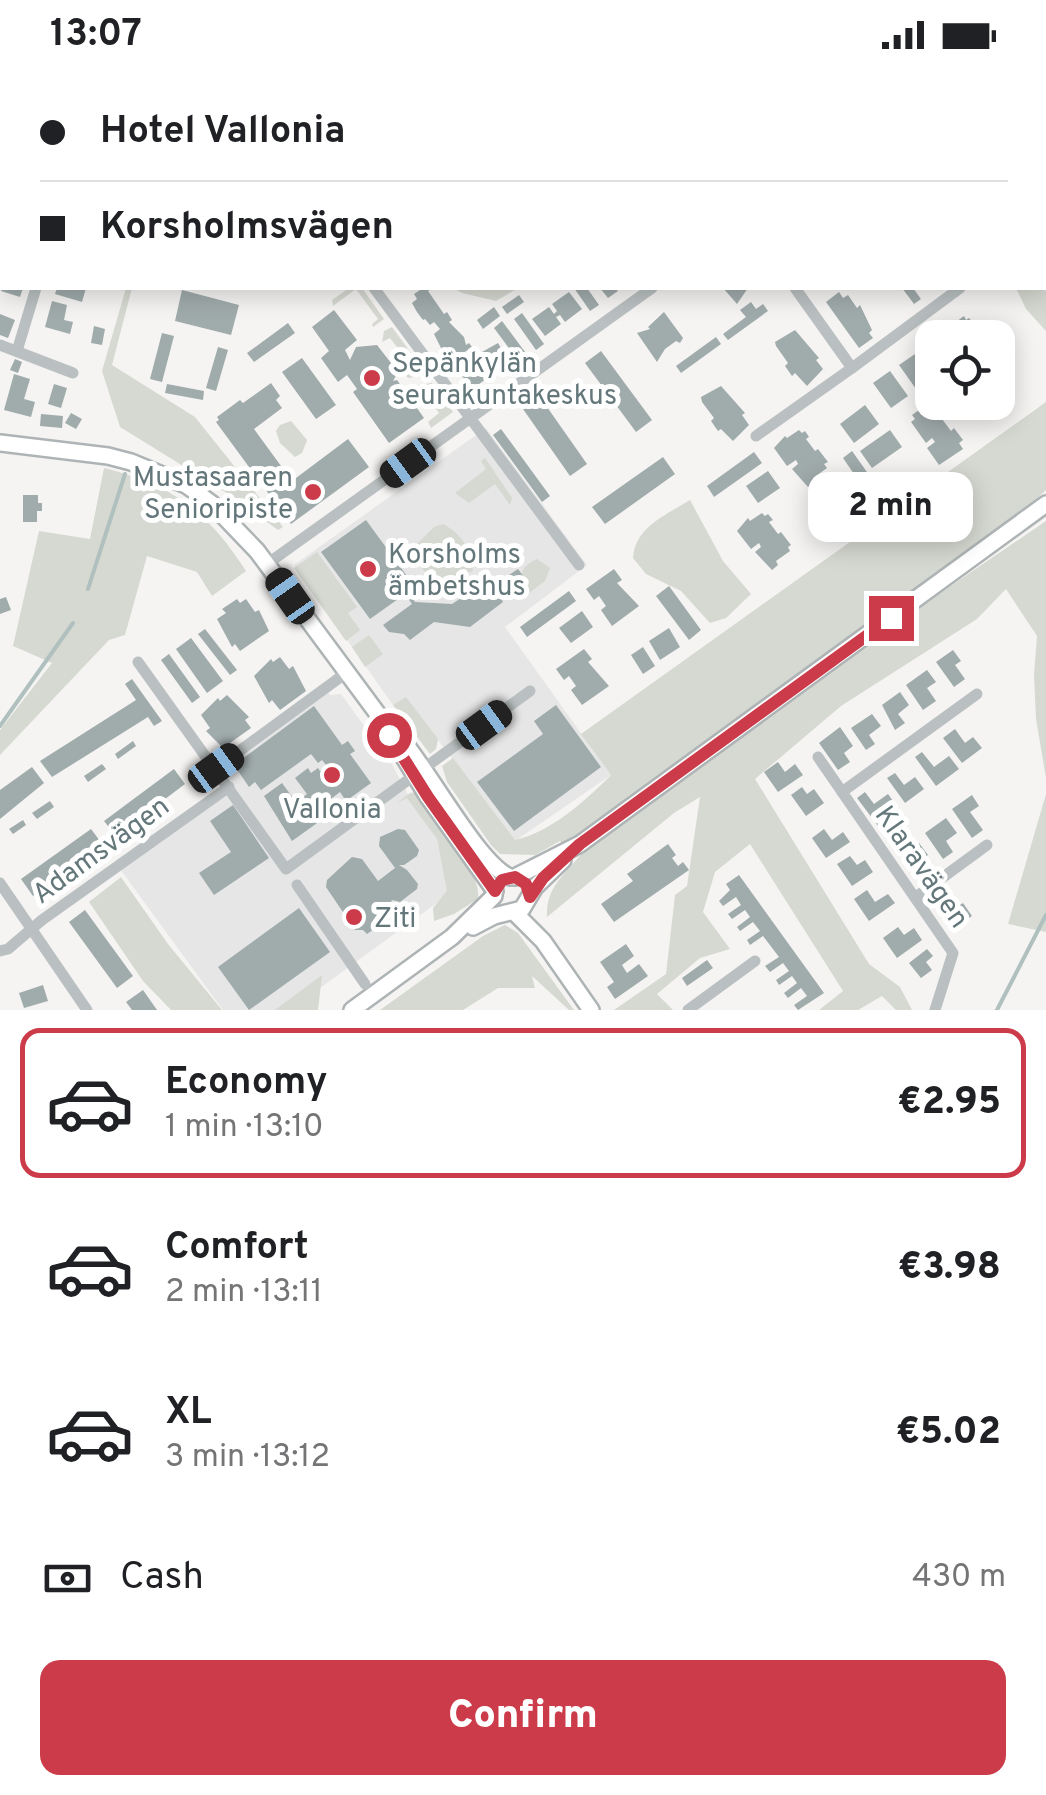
<!DOCTYPE html>
<html lang="en">
<head>
<meta charset="utf-8">
<style>
  :root { --surface:#fff; --page:#f6f6f6; --text:#202124; --muted:#757577; --line:#e0e0e0; --accent:#cc3b49 }
  body { margin:0; font-family:Overpass,sans-serif; background:var(--page); color:var(--text); height:100vh; display:flex; flex-direction:column; font-size:38px; white-space:nowrap }
  * { box-sizing:border-box; margin:0 }
  p { font-size:32px; color:var(--muted) }
  .icon { flex:none; width:55px; height:55px; fill:none; stroke:currentColor; stroke-width:2; stroke-linecap:round; stroke-linejoin:round }
  .map { position:relative; height:940px; overflow:hidden }
  .drawer { display:flex; flex-direction:column; background:var(--surface); flex:1 }
  .drawer>* { flex:none }
  .guide { position:absolute; left:0px; top:0px; width:1048px; height:220px; box-shadow:0 5px 25px #0003; display:grid; align-content:center; height:220px; padding:0 40px; background:var(--surface) }
  .tools { position:absolute; left:915px; top:250px; display:grid; gap:20px }
  .tools a { display:grid; place-items:center; width:100px; height:100px; border-radius:20px; background:var(--surface); box-shadow:0 5px 25px #0003; font-size:50px }
  .end { position:absolute; width:45px; height:45px; margin:-22px; border:12px solid #cc3b49; background:#fff; box-shadow:0 0 0 5px #fff }
  .from { border-radius:50% }
  .bubble { position:absolute; height:70px; border-radius:20px; background:var(--surface); box-shadow:0 5px 25px #0003; font-size:32px; font-weight:800; line-height:70px; text-align:center }
  .car { position:absolute; width:30px; height:60px; margin:-30px -15px; border-radius:12px; box-shadow:0 0 8px 2px #0007; background:linear-gradient(#222 24%,#8ab4d8 0 40%,#222 0 76%,#8ab4d8 0 86%,#222 0) }
  .guide b { display:flex; align-items:center; gap:35px; height:95px; font-size:38px }
  .guide b+b { border-top:2px solid var(--line) }
  .guide i { width:25px; height:25px; background:var(--text) }
  ul { padding:18px 0 0; list-style:none }
  li { display:flex; align-items:center; gap:30px; height:150px; margin:0 20px 15px; padding:0 20px; border:5px solid transparent; border-radius:20px }
  li div { flex:1 }
  li b { display:block; font-size:38px }
  li em { font-style:normal; font-weight:800 }
  li.current { border-color:var(--accent) }
  li>.icon { width:90px; height:90px; stroke-width:1.5 }
  .pay { display:flex; align-items:center; gap:25px; height:110px; padding:0 40px; font-size:38px }
  .pay p { margin-inline-start:auto }
  .cta { display:flex; gap:20px; margin-top:auto; padding:20px 40px }
  .cta a { flex:1; height:115px; border-radius:20px; background:var(--accent); color:#fff; font-size:40px; font-weight:800; line-height:115px; text-align:center }
  .status { display:flex; justify-content:space-between; align-items:center; height:70px; padding:0 50px; background:var(--surface); direction:ltr }
  .status svg { height:28px; fill:currentColor }
  .map>svg:first-child { display:block }
</style>
</head>
<body>
<div class="status"><b>13:07</b><svg viewBox="0 0 49 12"><path d="M0 12V9h3v3zM5 12V6h3v6zM10 12V3h3v9zM15 12V0h3v12zM26 1h20v11H26zM47 4h2v5h-2z"/></svg></div>
<div class="map">
<svg width="1046" height="940" viewBox="0 0 1046 940">
  <rect width="100%" height="100%" fill="#f5f4f2"/>
  <g fill="#e5e6e5">
    <path d="M486 358 587 495 505 557 611 705 515 771 406 628 393 635 294 495Z"/>
    <path d="M328 622 330 625 341 624 393 696 413 734 437 769 448 822 438 832 290 940H223L120 799 233 717 221 699Z"/>
  </g>
  <g fill="#d6d9d1">
    <path d="M1046 155V261L1026 239 1016 218H1045Z"/>
    <path d="M126 218H132L112 295 195 347 283 457 278 460 230 425 120 357 102 301Z"/>
    <path d="M349 218H362L384 249 373 257 372 254 378 249 356 219 333 236 332 230Z"/>
    <path d="M453 218H518L496 231 462 223Z"/>
    <path d="M392 257 427 305 408 308 399 295 406 289 390 268 382 272 384 261Z"/>
    <path d="M432 313 453 342 431 358 428 352 439 343 423 321H413L410 316Z"/>
    <path d="M1046 332V420L1029 436 576 769 573 766 563 774 560 771 535 785 500 784 491 775 447 712 442 696 453 688 515 770C551 762 585 731 611 705L581 664Z"/>
    <path d="M291 351 307 370 302 383 295 387 280 373 276 361 280 355Z"/>
    <path d="M485 388 512 428 510 435 495 414 469 433 455 423 486 399 481 391Z"/>
    <path d="M104 398C173 415 208 442 246 501L212 526 197 502 147 486 125 565 109 570 0 685V660L52 593 13 576 39 461 90 469Z"/>
    <path d="M690 430 723 491 751 524 726 548 710 553 681 521 646 504 633 488C635 457 666 445 690 430Z"/>
    <path d="M1046 451V708L1036 649 1034 605 1037 566 1006 519 977 549 841 636 755 709 869 894 900 917 912 940H896L882 926 858 940H819L843 921 750 774 715 802 703 842 730 879 700 888 657 924 673 940H614L666 904 675 825 687 816 700 727 674 743 547 847C545 814 571 800 585 779L920 537Z"/>
    <path d="M443 454C462 464 471 480 473 501 440 512 419 516 417 474L434 457Z"/>
    <path d="M317 482 357 537 348 543 360 560 346 571 294 498Z"/>
    <path d="M537 489 550 498 545 511 529 523 522 522C520 504 520 497 537 489Z"/>
    <path d="M369 565 383 584 365 597 352 577Z"/>
    <path d="M406 627 438 669 436 679 430 684 393 635Z"/>
    <path d="M417 722C433 746 483 802 478 829L454 844 434 851 433 838 447 821 437 769 407 728 397 733 410 723Z"/>
    <path d="M1046 724V862L1008 854Z"/>
    <path d="M121 807 168 874 222 940H171L143 911 89 832Z"/>
    <path d="M505 855 518 863 574 940H569L532 906 535 918H498L463 940H380L483 866Z"/>
    <path d="M322 905 318 940H275Z"/>
  </g>
  <g fill="none" stroke-linecap="round" stroke-linejoin="round">
    <g stroke="#b0c0bf" stroke-width="4">
      <path d="M88 519 125 404"/>
      <path d="M0 656 73 553"/>
      <path d="M997 940 1046 845"/>
    </g>
  </g>
  <g fill="#a0abac">
    <path d="M2 218H23L20 227 1 221Z"/>
    <path d="M57 218H86L82 232 55 224Z"/>
    <path d="M423 218H433L428 221 444 244 447 242 452 250 449 252 464 267 466 275 469 273 472 277 459 286 456 282 450 285 445 278 442 280 434 264 440 259 434 252 430 255 425 249 423 250 417 242 412 233 417 229 414 224Z"/>
    <path d="M574 218H587L599 235 590 241Z"/>
    <path d="M600 218H615L618 221 608 228Z"/>
    <path d="M723 218H748L737 234Z"/>
    <path d="M902 218H913L921 229 914 234Z"/>
    <path d="M182 220 239 235 231 265 175 251Z"/>
    <path d="M569 222 582 239 565 252 560 245 556 247 561 254 545 266 532 249 549 237 554 244 557 241 552 234Z"/>
    <path d="M839 222 843 228 848 225 857 238 860 235 872 260 869 263 873 268 859 278 826 232Z"/>
    <path d="M519 225 524 232 507 244 502 237Z"/>
    <path d="M52 231 67 235 64 250 73 252 70 264 45 257Z"/>
    <path d="M751 232 756 239 763 234 768 241 728 270 723 264 746 247 740 240Z"/>
    <path d="M494 237 500 246 483 259 477 250Z"/>
    <path d="M334 240 357 270 345 280 350 290 356 277 377 275 398 302 393 311 397 310 424 348 389 373 353 322 357 319 347 305 338 312 321 288 329 281 312 257Z"/>
    <path d="M664 242 683 268 680 273 676 271 665 279 657 292 637 263 650 259 648 257Z"/>
    <path d="M522 243 544 274 536 280 514 249Z"/>
    <path d="M0 244 15 250 8 268 0 265Z"/>
    <path d="M964 246 966 250 969 248 978 259 975 261 979 268H944L939 259 946 254 948 258Z"/>
    <path d="M502 251 528 286 520 293 494 258Z"/>
    <path d="M288 253 295 263 254 292 247 283Z"/>
    <path d="M94 256 105 259 102 275 91 273Z"/>
    <path d="M795 260 819 288 816 290 823 299 807 316 795 303 792 306 785 296 788 293 776 276 775 272Z"/>
    <path d="M162 263 174 266 162 312 150 309Z"/>
    <path d="M927 266 932 273V290L919 272Z"/>
    <path d="M716 267 721 274 681 303 676 296Z"/>
    <path d="M498 273 509 292 492 304 487 297 484 300 489 307 472 319 459 302 464 298 462 295 476 289 481 296 484 293 480 287 482 282Z"/>
    <path d="M218 277 228 280 216 321 206 318Z"/>
    <path d="M601 281 652 350 636 362 585 293Z"/>
    <path d="M915 284 932 308 916 319 899 295Z"/>
    <path d="M302 288 336 335 316 349 282 302Z"/>
    <path d="M15 289 22 292 18 303 10 300Z"/>
    <path d="M890 301 908 326 891 338 873 313Z"/>
    <path d="M14 304 30 309 24 329 35 332 31 347 4 340Z"/>
    <path d="M271 313 280 326 276 330 282 338 254 359 292 411 348 369 369 397 291 454 216 352 219 350 217 347 240 330 243 333Z"/>
    <path d="M54 314 67 318 61 338 48 334Z"/>
    <path d="M167 314 204 321 203 330 165 323Z"/>
    <path d="M721 316 745 343 742 345 749 355 733 371 721 359 718 361 711 351 714 348 702 332 701 327Z"/>
    <path d="M540 327 587 394 570 406 523 339Z"/>
    <path d="M865 335 879 354 854 373 840 354Z"/>
    <path d="M933 337 951 361 954 358 963 370 959 373 963 379 939 395 927 378 935 372 932 368 926 373 911 352 915 349 912 345 919 340 922 345Z"/>
    <path d="M71 343 82 349 76 359 65 353Z"/>
    <path d="M41 344 63 346 62 358 40 356Z"/>
    <path d="M501 359 550 426 542 432 493 365Z"/>
    <path d="M799 360 802 363 805 361 809 367 806 369 815 381 818 379 828 392 824 394 827 398 813 408 815 412 808 417 792 399 798 394 796 390 787 396 774 378 785 366 787 368Z"/>
    <path d="M890 360 902 377 872 398 860 381Z"/>
    <path d="M852 381 884 426 874 433 843 388Z"/>
    <path d="M754 382 762 393 714 427 707 416Z"/>
    <path d="M663 387 675 404 605 454 592 437Z"/>
    <path d="M768 401 780 418 758 433 746 416Z"/>
    <path d="M853 422 866 439 850 451 838 434Z"/>
    <path d="M23 425H38V433H42V441H37V452H23Z"/>
    <path d="M828 439 840 457 829 464 817 447Z"/>
    <path d="M762 443 765 446 768 444 773 450 769 452 778 464 781 462 791 475 788 477 790 481 776 491 778 495 772 500 755 482 761 477 759 473 751 479 737 461 748 448 750 451Z"/>
    <path d="M366 450 415 517 408 522 415 532 452 534 478 517 482 522 499 524 503 532 470 557 434 552 410 570 404 564 389 562 383 555 412 534 405 524 370 549 321 482Z"/>
    <path d="M518 499 524 507 515 514 509 505Z"/>
    <path d="M614 499 622 510 617 513 639 536 612 556 601 540 606 536 599 526 594 530 586 519Z"/>
    <path d="M669 516 701 560 689 570 656 526Z"/>
    <path d="M569 521 576 531 527 567 520 557Z"/>
    <path d="M6 527 11 540 0 544V529Z"/>
    <path d="M237 529 240 533 246 529 255 542 259 540 269 561 240 581 235 574 232 577 217 549 226 543 222 539Z"/>
    <path d="M582 541 593 557 571 573 559 558Z"/>
    <path d="M669 558 680 577 660 590 649 571Z"/>
    <path d="M205 559 237 600 230 605 198 564Z"/>
    <path d="M191 568 223 611 207 623 176 579Z"/>
    <path d="M643 577 655 596 643 604 631 585Z"/>
    <path d="M584 579 592 589 588 592 609 616 582 635 571 620 576 616 569 606 564 610 556 599Z"/>
    <path d="M953 580 961 591 955 595 965 609 954 617 936 592Z"/>
    <path d="M169 584 200 627 192 633 161 590Z"/>
    <path d="M280 587 289 599 293 596 306 621 280 640 272 630 269 633 254 606 271 589 273 592Z"/>
    <path d="M927 600 936 612 927 618 936 631 923 640 906 615Z"/>
    <path d="M132 609 162 651 154 656 148 647 52 707 40 691 136 630 125 614Z"/>
    <path d="M900 622 909 635 898 644 905 653 895 660 882 635Z"/>
    <path d="M227 625 249 647 245 650 251 658 223 678 206 661 210 658 201 645 218 628 220 631Z"/>
    <path d="M556 635 601 697 514 761 477 712 543 664 534 651Z"/>
    <path d="M314 636 342 675 348 671 355 681 350 684 371 713 346 731 340 722 320 737 327 746 292 771 264 726 282 713 296 732 307 724 295 708 308 698 311 703 318 698 320 701 327 696 322 690 318 693 311 684 261 720 255 712 249 717 234 695Z"/>
    <path d="M872 644 881 656 869 665 875 674 866 680 851 658Z"/>
    <path d="M840 657 853 676 844 683 850 692 838 700 819 673Z"/>
    <path d="M955 659 965 673 973 667 982 678 962 693 943 668Z"/>
    <path d="M133 671 136 676 118 689 115 684Z"/>
    <path d="M922 682 934 697 949 686 959 699 936 716 915 687Z"/>
    <path d="M778 692 785 702 795 694 803 705 778 722 764 702Z"/>
    <path d="M102 694 106 699 88 712 84 706Z"/>
    <path d="M32 697 44 713 0 749V720Z"/>
    <path d="M174 699 185 714 116 766 104 751Z"/>
    <path d="M895 703 904 715 915 707 924 719 905 733 887 708Z"/>
    <path d="M802 717 807 724 814 719 824 733 806 746 791 725Z"/>
    <path d="M865 722 874 734 888 724 900 741 878 756 857 728Z"/>
    <path d="M972 725 979 736 970 742 983 760 972 768 952 739Z"/>
    <path d="M50 731 54 737 37 749 32 743Z"/>
    <path d="M233 735 269 788 214 825 199 803 231 782 210 751Z"/>
    <path d="M946 748 957 763 946 771 953 782 943 789 925 763Z"/>
    <path d="M23 750 26 755 13 764 9 759Z"/>
    <path d="M91 759 103 775 33 826 21 809Z"/>
    <path d="M398 759 405 760 419 780 417 786 404 795H399L407 800 418 814 417 819 400 832 392 830 386 842 391 847 367 864 363 860H355L326 817 327 810 352 787 362 789 378 811 395 798 379 776 380 767Z"/>
    <path d="M824 759 832 770 843 762 850 772 826 788 812 768Z"/>
    <path d="M919 773 928 785 918 792 930 809 921 815 901 786Z"/>
    <path d="M668 774 676 785 672 788 678 796 683 792 689 800 614 852 601 834 633 811 627 804Z"/>
    <path d="M850 786 857 795 865 790 873 802 852 816 837 794Z"/>
    <path d="M739 805 824 923 798 940 794 935 807 926 801 918 788 928 784 923 797 913 792 906 779 915 776 910 789 901 783 893 770 902 765 896 779 887 763 866 750 875 747 870 760 861 753 852 740 861 737 857 750 847 745 840 732 849 728 844 741 835 736 827 723 836 719 831 730 820 726 814Z"/>
    <path d="M867 820 875 832 888 824 895 833 869 851 854 829Z"/>
    <path d="M945 826 954 839 963 833 972 846 954 858 934 833Z"/>
    <path d="M299 838 330 882 249 940 218 897Z"/>
    <path d="M85 840 133 906 117 918 69 852Z"/>
    <path d="M898 857 904 865 914 858 922 870 897 888 883 868Z"/>
    <path d="M626 874 634 886 622 895 627 903 639 894 648 906 615 929 607 917 614 912 600 892Z"/>
    <path d="M927 879 933 886 926 892 932 900 921 908 909 893Z"/>
    <path d="M707 890 713 898 687 916 682 908Z"/>
    <path d="M43 915 48 931 24 938 19 923Z"/>
    <path d="M143 920 157 940H132L126 932Z"/>
  </g>
  <g fill="none" stroke-linecap="round" stroke-linejoin="round">
    <g stroke="#aeb4b5" stroke-width="20">
      <g id="major">
        <path d="M0 373 108 386 131 392 186 415 211 433 257 481 377 643 428 727 495 821"/>
        <path d="M390 656C423 688 476 793 510 807"/>
        <path d="M515 807 580 774 1046 434"/>
        <path d="M514 842 543 871 591 940"/>
        <path d="M473 857 494 846 522 839 535 817 563 790"/>
        <path d="M352 940 452 867 494 826"/>
      </g>
    </g>
    <g stroke="#bac0c1" stroke-width="11">
      <path d="M844 0 845 2"/>
      <path d="M110 2 111 0"/>
      <path d="M687 2 691 0"/>
      <path d="M948 2 952 0"/>
      <path d="M0 63 2 64"/>
      <path d="M374 218 579 495"/>
      <path d="M795 218 852 298 960 218"/>
      <path d="M0 275 73 303"/>
      <path d="M17 281 36 218"/>
      <path d="M756 366 852 298"/>
      <path d="M267 494 652 218"/>
      <path d="M138 592 286 799 530 621"/>
      <path d="M818 687 953 883 935 940"/>
      <path d="M216 698 346 603"/>
      <path d="M842 722 977 624"/>
      <path d="M0 813 87 940"/>
      <path d="M297 815 365 914"/>
      <path d="M916 827 987 775"/>
      <path d="M0 881 8 879 42 850 229 717"/>
      <path d="M688 940 755 891"/>
    </g>
    <use href="#major" stroke="#fff" stroke-width="15"/>
  </g>
  <g fill="none" stroke-linecap="round" stroke-linejoin="round">
    <path stroke="#cc3b49" stroke-width="12" d="M389 665 428 727 495 821 502 810 515 807 526 814 530 827 543 808 580 774 891 548"/>
  </g>
  <g fill="#cc3b49" stroke="#fff" stroke-width="4">
    <circle cx="372" cy="308" r="10"/>
    <circle cx="313" cy="422" r="10"/>
    <circle cx="368" cy="499" r="10"/>
    <circle cx="332" cy="705" r="10"/>
    <circle cx="354" cy="847" r="10"/>
  </g>
  <g text-anchor="middle" stroke-width="10" stroke-linejoin="round" paint-order="stroke">
    <g font-size="28" fill="#64777a" stroke="#fff" text-anchor="start">
      <text x="392" y="302">Sepänkylän<tspan x="392" dy="32">seurakuntakeskus</tspan></text>
      <text x="293" y="416" text-anchor="end">Mustasaaren<tspan x="293" dy="32">Senioripiste</tspan></text>
      <text x="388" y="493">Korsholms<tspan x="388" dy="32">ämbetshus</tspan></text>
      <text x="332" y="748" text-anchor="middle">Vallonia</text>
      <text x="374" y="857">Ziti</text>
    </g>
    <g font-size="28" fill="#64777a" stroke="#fff">
      <text transform="translate(100 779) rotate(-36)" y="10">Adamsvägen</text>
      <text transform="translate(923 796) rotate(55)" y="10">Klaravägen</text>
    </g>
  </g>
</svg>
<div class="tools">
<a><svg class="icon" aria-label="locate" viewBox="0 0 24 24"><circle cx="12" cy="12" r="6"/><path d="M12 2v4M12 18v4M2 12h4M18 12h4"/></svg></a>
</div>
<i class="end from" style="left:389px;top:665px"></i>
<i class="end" style="left:891px;top:548px"></i>
<div class="bubble" style="left:808px;top:402px;width:165px">2 min</div>
<i class="car" style="left:408px;top:393px;rotate:234deg"></i>
<i class="car" style="left:290px;top:526px;rotate:325deg"></i>
<i class="car" style="left:484px;top:655px;rotate:54deg"></i>
<i class="car" style="left:216px;top:698px;rotate:54deg"></i>
<div class="guide">
<b><i class="from"></i>Hotel Vallonia</b>
<b><i></i>Korsholmsvägen</b>
</div>
</div>
<section class="drawer">
<ul>
<li class="current"><svg class="icon" aria-label="car" viewBox="0 0 24 24"><path d="M5 17H2v-5l4-1 3-4h7l3 4 3 1v5h-3M9 17h6M6 11h13"/><circle cx="7" cy="17" r="2"/><circle cx="17" cy="17" r="2"/></svg><div><b>Economy</b><p>1 min · 13:10</p></div><em>€2.95</em></li>
<li><svg class="icon" aria-label="car" viewBox="0 0 24 24"><path d="M5 17H2v-5l4-1 3-4h7l3 4 3 1v5h-3M9 17h6M6 11h13"/><circle cx="7" cy="17" r="2"/><circle cx="17" cy="17" r="2"/></svg><div><b>Comfort</b><p>2 min · 13:11</p></div><em>€3.98</em></li>
<li><svg class="icon" aria-label="car" viewBox="0 0 24 24"><path d="M5 17H2v-5l4-1 3-4h7l3 4 3 1v5h-3M9 17h6M6 11h13"/><circle cx="7" cy="17" r="2"/><circle cx="17" cy="17" r="2"/></svg><div><b>XL</b><p>3 min · 13:12</p></div><em>€5.02</em></li>
</ul>
<div class="pay"><svg class="icon" aria-label="cash" viewBox="0 0 24 24"><path d="M3 7h18v10H3z"/><circle cx="12" cy="12" r="2"/></svg>Cash<p>430 m</p></div>
<div class="cta"><a>Confirm</a></div>
</section>
</body>
</html>
